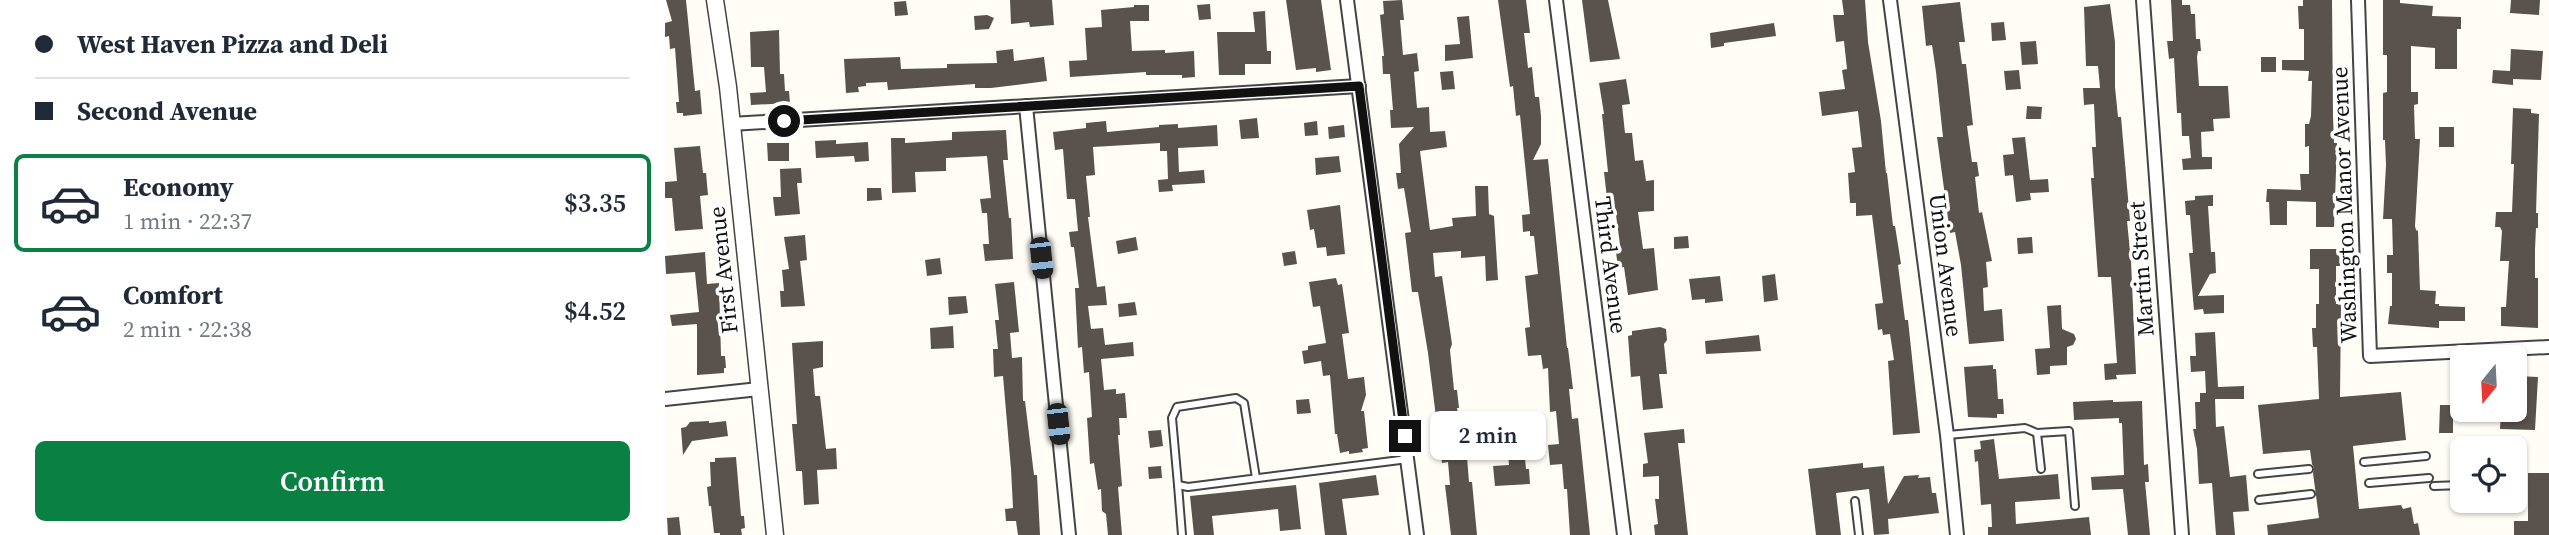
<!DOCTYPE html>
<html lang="en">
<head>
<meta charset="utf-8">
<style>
  :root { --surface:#fff; --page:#f6f6f7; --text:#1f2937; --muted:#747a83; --line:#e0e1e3; --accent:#0b8043 }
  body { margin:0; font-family:"Source Serif 4",serif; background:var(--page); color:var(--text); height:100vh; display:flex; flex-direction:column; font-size:26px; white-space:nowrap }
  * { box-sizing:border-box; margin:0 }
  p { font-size:23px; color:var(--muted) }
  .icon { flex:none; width:38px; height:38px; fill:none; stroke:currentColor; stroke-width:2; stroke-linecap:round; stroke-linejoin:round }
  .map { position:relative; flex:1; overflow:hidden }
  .drawer { display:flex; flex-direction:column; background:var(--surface); width:665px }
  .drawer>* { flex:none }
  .guide { display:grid; align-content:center; height:154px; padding:0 35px; background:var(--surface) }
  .needle { width:46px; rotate:198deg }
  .tools { position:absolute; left:1785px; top:345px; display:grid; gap:14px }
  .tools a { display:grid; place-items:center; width:77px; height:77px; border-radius:10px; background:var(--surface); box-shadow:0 2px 5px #0004; font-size:35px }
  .end { position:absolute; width:32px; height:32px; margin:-16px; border:9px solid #111; background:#fff; box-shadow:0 0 0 4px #fff }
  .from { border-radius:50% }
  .bubble { position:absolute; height:49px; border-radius:10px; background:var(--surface); box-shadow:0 2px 5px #0004; font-size:23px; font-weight:600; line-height:49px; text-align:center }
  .car { position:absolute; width:21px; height:42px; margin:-21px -10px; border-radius:9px; box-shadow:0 0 5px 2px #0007; background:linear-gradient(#222 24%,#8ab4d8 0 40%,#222 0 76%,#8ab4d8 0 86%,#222 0) }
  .guide b { display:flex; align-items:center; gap:24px; height:66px; font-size:26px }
  .guide b+b { border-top:2px solid var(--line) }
  .guide i { width:18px; height:18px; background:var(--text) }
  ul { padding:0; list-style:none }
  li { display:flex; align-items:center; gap:21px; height:98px; margin:0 14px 10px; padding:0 21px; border:4px solid transparent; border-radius:10px }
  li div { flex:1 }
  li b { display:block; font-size:26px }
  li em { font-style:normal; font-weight:600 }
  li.selected { border-color:var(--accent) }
  li>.icon { width:63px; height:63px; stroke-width:1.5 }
  .primary-button { display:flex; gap:14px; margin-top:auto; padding:14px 35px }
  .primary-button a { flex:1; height:80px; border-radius:10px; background:var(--accent); color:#fff; font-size:28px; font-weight:600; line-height:80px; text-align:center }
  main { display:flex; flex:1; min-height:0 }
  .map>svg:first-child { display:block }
</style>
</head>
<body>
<main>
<section class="drawer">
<div class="guide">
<b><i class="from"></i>West Haven Pizza and Deli</b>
<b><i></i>Second Avenue</b>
</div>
<ul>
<li class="selected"><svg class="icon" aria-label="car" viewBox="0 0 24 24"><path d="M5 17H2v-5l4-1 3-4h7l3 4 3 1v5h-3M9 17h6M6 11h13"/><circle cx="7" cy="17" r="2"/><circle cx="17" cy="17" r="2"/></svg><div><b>Economy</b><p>1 min · 22:37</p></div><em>$3.35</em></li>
<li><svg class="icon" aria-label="car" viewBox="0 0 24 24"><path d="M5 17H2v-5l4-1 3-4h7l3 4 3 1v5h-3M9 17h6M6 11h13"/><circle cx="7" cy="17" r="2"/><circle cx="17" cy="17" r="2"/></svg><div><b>Comfort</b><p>2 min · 22:38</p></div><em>$4.52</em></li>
</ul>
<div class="primary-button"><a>Confirm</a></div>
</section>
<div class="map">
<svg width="1884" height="535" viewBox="0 0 1884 535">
  <rect width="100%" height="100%" fill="#fffdf5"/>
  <g fill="#5a524d">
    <path d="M1 0H21L30 91 35 90 37 114 18 116V113H12L11 102H14L10 48 5 49 4 36 0 37V23L7 21Z"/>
    <path d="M345 0H387L389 25 365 27 364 22 346 24Z"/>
    <path d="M621 0H656L666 70 651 72V68L631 70Z"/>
    <path d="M737 0 739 20H735L738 55 752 53 754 71 749 72 752 108 764 107 765 132 780 131 782 147 755 151 765 230 788 226 787 218 811 216 810 186H823L824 214 829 216 833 280 821 281 820 256 796 258V251L768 253 770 277 777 276 787 344 785 350 789 390H792L794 408H792L798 446 801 445 804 482H807L812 535H786L780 485H785L783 462 777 463 774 437H769L768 426 772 425 763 353 753 292H747L740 233 746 232 739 188 733 189 731 173H736L734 144 749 127 726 128 725 110H728L725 74H718L717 56H719L715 15 719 14 718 1Z"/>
    <path d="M833 0H861L865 33H859L863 68 867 67 870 97H874L876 116V144L868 160 883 159 902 348H903L908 389H904L907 419 913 418 925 535H905L902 489H899L897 464 885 465 883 445 894 444 891 411 885 412 883 368 878 369 876 355 863 356 860 328 865 327 860 276 873 274 869 236H865V231L858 232 857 215 865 214 855 115 851 116 848 86 845 87Z"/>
    <path d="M917 0H943L955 59 925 62Z"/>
    <path d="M1177 0H1200L1203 42 1216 121 1221 173H1222L1228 226H1230L1234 251 1236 264 1233 265 1240 320H1243L1255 433 1228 435 1223 361 1229 360 1225 334 1218 335 1217 329 1213 330 1210 304 1218 303 1207 215 1191 216V203H1185L1183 173 1190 172 1187 148 1197 147 1193 111 1157 116 1154 92 1180 89 1177 70 1182 69 1179 41 1171 42 1168 15H1179Z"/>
    <path d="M1506 0H1517V5H1525L1526 14H1530L1531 39H1535L1536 51H1533L1532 57 1534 86H1563L1565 118 1548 119 1549 131 1536 132 1537 157H1547V169L1518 170 1517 159 1526 158 1524 136H1517L1516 113H1512L1509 58 1504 59 1502 41H1508Z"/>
    <path d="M1638 0H1667L1668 116 1669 143H1672L1669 227H1651V202L1622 201V225H1605L1604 202H1601L1602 189 1636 190 1635 174H1644V146L1640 147V124H1644L1646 116 1647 81H1643L1644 71 1617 70V60H1639V29H1634L1633 6H1638Z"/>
    <path d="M1718 0H1735V3L1768 6 1767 16 1796 17V29H1792V69H1770V48L1746 46V92H1753V104L1749 105 1750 139H1755L1750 226 1751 230 1753 231 1755 290 1771 291 1770 304H1774V306L1800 307V321H1774V328L1723 324 1725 306H1727V273H1722V255H1728L1727 219H1718L1721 165 1720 140H1718V93L1722 92V55H1718Z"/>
    <path d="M1846 0H1875L1874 15 1845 13Z"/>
    <path d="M241 1 243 15 230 16 229 2Z"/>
    <path d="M1295 2 1300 42H1294L1297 64H1301L1308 125 1302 126 1307 162H1312L1314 176 1310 177 1314 213 1317 212 1327 261 1321 262 1323 287 1318 288 1319 311 1337 309 1339 341 1304 344 1296 265 1290 232 1285 233 1272 137H1278L1271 72 1267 45 1261 46 1257 6Z"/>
    <path d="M545 4 546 19 534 20 532 5Z"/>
    <path d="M1445 4 1450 42V87L1453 117H1456L1465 221H1462L1466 261 1471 374 1451 375 1452 379 1440 380 1439 364 1452 363 1446 277H1433L1426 178H1429L1427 147H1431L1429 104 1419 105 1418 88H1435L1433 66H1421L1419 7Z"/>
    <path d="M469 5H484V21H465L467 51 500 50V53L529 51 530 77 517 78V75H481V72L405 77 404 61 422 60 420 28 437 27 436 10 469 7Z"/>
    <path d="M600 11 602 51H606V64H580V75H554L552 32H590L588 12Z"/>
    <path d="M322 15 329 18 324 29 310 30 309 16Z"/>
    <path d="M804 16 808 58 780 61V45L795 44 792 17Z"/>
    <path d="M1339 22 1341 40 1327 41 1326 23Z"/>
    <path d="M1109 23 1111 36 1059 43V46L1046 48 1045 33Z"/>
    <path d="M114 30 115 74H119L120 91H124L125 103 86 105 85 93 101 92 99 67H86L85 32Z"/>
    <path d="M1371 41 1373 64 1357 65 1355 42Z"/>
    <path d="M348 49 349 61 379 57 382 81 326 88H310V84L223 90 222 82 201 83V86L193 87 194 92 181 93 179 59 235 57 236 69 282 68V64L332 63 331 51Z"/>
    <path d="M1846 49 1878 51 1876 80 1848 79V85L1827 83 1828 70 1845 71Z"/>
    <rect x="1596" y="57" width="15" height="15"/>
    <path d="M1354 70 1356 89 1341 90 1339 71Z"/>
    <path d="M788 71 790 89 777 90 775 72Z"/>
    <path d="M961 79 965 104 957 105 960 133H967L970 161 978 160 981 181 989 180V211L973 212 978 249 989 248 993 290 963 295 959 267 953 268 951 252H956L951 215 944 216 939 172H943L937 114H939L934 83Z"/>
    <path d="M1362 106 1377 107 1376 119H1361Z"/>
    <path d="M1848 108 1866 109V113L1874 114 1871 213H1873V228H1871L1870 249V278H1873V328L1836 326V307H1841L1844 261H1835L1837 231 1835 227H1830L1831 212H1847L1849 164H1846Z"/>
    <path d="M592 118 594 138 576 139 574 120Z"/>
    <path d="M441 121 442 132 494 127V125L513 124V128L552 125 553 146 513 148 514 172 539 170 540 183 507 185 508 191 494 192 493 180 503 179 502 151H495V143L428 147 430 175 421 176 425 217H423L432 287 440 286 442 305 423 306 426 329 438 328 440 345 468 342 469 356 436 359 439 390 451 389V394L460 393 462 418H454L455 435H453L457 486 453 487 457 535H443L441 514 437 511 436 489 433 490 429 463 425 464 422 418 427 417 424 372 419 373 417 347 413 348 410 288H414L409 247H406L404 232 413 231 410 199H402L398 149 390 150 388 132 421 128V123Z"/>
    <path d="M652 121 653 135 640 136 639 123Z"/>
    <path d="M679 125 680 137 664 139 663 127Z"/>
    <rect x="1774" y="127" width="15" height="20"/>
    <path d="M341 130 343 160H338L344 218H346L348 259 320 261 318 244H324L322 213H317L315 199 326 198 322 156 281 158V171L250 172 251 192 227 193 226 138H240V143L287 140V132Z"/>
    <path d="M1360 137 1365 180 1383 179 1384 192 1365 193 1366 200 1351 202 1348 175 1340 176 1338 155 1349 154 1347 138Z"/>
    <path d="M171 140V144L203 142 204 161 190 162 189 156 151 158 150 141Z"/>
    <path d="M102 143H124V161H103Z"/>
    <path d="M35 146 38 173H41L43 195 35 196 38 229 10 231 7 198H0V182L12 181 9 148Z"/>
    <path d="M674 156 676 172 651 175 650 158Z"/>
    <path d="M136 168 137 183H132L135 214 110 216 108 197H116L115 169Z"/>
    <path d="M202 188H216L217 200 202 201Z"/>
    <path d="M1548 195V206H1543L1546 252H1550L1551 273 1545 274 1533 296 1559 295V313L1539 314 1538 309 1529 310 1524 253H1528L1525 215H1521L1520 201 1530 200V196Z"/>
    <path d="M675 205 680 254 662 256 661 247 652 248 649 229 645 230 642 210Z"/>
    <path d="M140 235 142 260 135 261 140 306 116 307 115 291H119L117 270 124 269 119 237Z"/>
    <path d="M1023 236 1024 248 1009 249V237Z"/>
    <path d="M471 237 473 250 453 254 451 241Z"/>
    <path d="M1367 237 1368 253 1353 254 1352 238Z"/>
    <path d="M1645 249H1674L1675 266H1671V304H1676L1675 397 1736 392 1741 440 1688 446 1694 509 1736 505 1738 509 1746 507 1749 524 1753 523 1755 535H1603L1602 525 1654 518 1648 473 1649 468 1647 464 1645 450 1598 454 1593 405 1654 399 1652 347H1648L1647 328H1651V304H1654V269H1645Z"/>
    <path d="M630 251 632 264 619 266 617 253Z"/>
    <path d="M40 252 42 284 54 283 56 356H60L61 368H59V373L32 375V324L7 326 5 315 34 312 30 272 1 274 0 256Z"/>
    <path d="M275 258 277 274 262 276 260 260Z"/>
    <path d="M1110 274 1113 300 1099 302 1097 276Z"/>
    <path d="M1055 276 1058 301 1040 303V299L1027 300 1024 279Z"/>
    <path d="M671 278 673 285 677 284 684 333 677 334 683 379 699 377 701 395 696 411H699L703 448 697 449 698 452 684 454V451L675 453 672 434H670L665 375 658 376 656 361 639 364 637 351 643 350V346L661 343 655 306 648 307 644 282Z"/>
    <path d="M349 282 354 332 345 333 347 358 357 357 358 401H360L369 475H372L375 535H353L351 521H341L340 509 348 508 346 469 338 376 329 377 328 349H333L330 320H334L330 284Z"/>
    <path d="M301 296 303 313 284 315 283 297Z"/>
    <path d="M470 302 472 315 454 317 453 304Z"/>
    <path d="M1396 305 1397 329 1409 334 1411 339 1408 345 1402 347V365L1385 366V374L1372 375 1370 349 1385 348 1382 306Z"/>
    <path d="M288 326 289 348 266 349 265 328Z"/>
    <path d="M995 327 1001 329 1002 340 999 344 1002 374H994L998 408 978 410 975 376 966 377 963 336 967 335V331Z"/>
    <path d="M1550 332 1553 387 1579 386V399H1550L1551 427 1559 426 1565 477 1581 475 1584 511 1568 512 1570 535H1551L1547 483 1534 484 1532 449 1528 429H1531L1530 402H1535V393H1541L1540 371 1526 372 1525 356H1531L1530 333Z"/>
    <path d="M1094 335 1096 351 1041 354 1040 341Z"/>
    <path d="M158 341V367L148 369 150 396H155L161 449 171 448 172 469 152 470 154 504 139 505 137 471H131L127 424H132L127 343Z"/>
    <path d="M1328 365V369H1331L1333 399H1338L1339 414H1332V418L1303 417 1299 367Z"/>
    <path d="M1850 376 1873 377 1870 430 1835 429 1836 410H1850Z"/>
    <path d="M644 399 646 413 632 414 631 400Z"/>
    <path d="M1448 400V402L1477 401 1479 465 1483 464 1484 482H1480L1485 535H1463L1458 489 1427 490 1426 477 1459 475 1457 423H1454V418L1409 420 1408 402Z"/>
    <path d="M1775 405H1788V433H1774Z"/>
    <path d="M44 421V423L61 421 63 436 27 441 18 455 16 428 21 427 25 422Z"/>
    <path d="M1019 429 1020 443H1013L1023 535H990L989 525 993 524 990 499H994V476L978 477V464L983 463 979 433Z"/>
    <path d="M496 430 498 446 485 448 483 431Z"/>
    <path d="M858 438 861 469H864L865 484 830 486 828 466 844 465 842 439Z"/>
    <path d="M1329 439 1334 479 1393 474 1395 499 1350 502 1351 524 1424 517 1426 535H1323V527H1327L1326 504 1316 505 1313 461 1310 462 1309 450 1316 449 1315 441Z"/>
    <path d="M71 457 76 516H79L80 528 76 529 77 535H55V533H49L46 506H44L42 487 46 486 45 462H50V458Z"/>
    <path d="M1198 463V468L1219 466 1223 504 1239 476 1254 475 1253 478 1265 477 1267 493H1271L1274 513 1223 519 1224 534 1209 535 1204 489 1171 493 1176 535H1151L1143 469Z"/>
    <path d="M496 466 497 478 484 479 483 467Z"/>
    <path d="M1863 473H1884V535H1849V521H1863Z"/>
    <path d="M711 475 714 495 677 499 682 535H660L654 483Z"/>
    <path d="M631 485 636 529 615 531 613 509 547 516 549 535H529L525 496Z"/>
    <path d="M14 517 16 535H3L2 518Z"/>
  </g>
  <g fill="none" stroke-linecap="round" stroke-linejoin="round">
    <g stroke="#444" stroke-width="10">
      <g id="service">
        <path d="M1372 433 1376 469"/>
        <path d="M1283 435 1360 428 1372 433 1404 431 1410 506"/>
        <path d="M1699 462 1761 456"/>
        <path d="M1593 474 1644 469"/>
        <path d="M591 478 579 403 571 398 512 407 507 418 513 485 523 487 743 459"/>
        <path d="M1704 483 1764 478"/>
        <path d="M513 485 517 535"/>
        <path d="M1769 486 1797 485"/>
        <path d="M1594 500 1646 494"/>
        <path d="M1190 501 1194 535"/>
      </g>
    </g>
    <g stroke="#444" stroke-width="16">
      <g id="minor">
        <path d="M682 0 752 535"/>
        <path d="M891 0 959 535"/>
        <path d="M1225 0 1282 435 1292 535"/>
        <path d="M1478 0 1517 535"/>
        <path d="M1693 0 1705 356 1884 347"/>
        <path d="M361 106 404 535"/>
        <path d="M66 124 694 86"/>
        <path d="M0 399 94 389"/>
      </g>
    </g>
    <g stroke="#444" stroke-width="19">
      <path id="tertiary" d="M50 0 63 87 110 535"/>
    </g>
    <use href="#service" stroke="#fff" stroke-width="6"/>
    <use href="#minor" stroke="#fff" stroke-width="12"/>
    <use href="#tertiary" stroke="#fff" stroke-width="16"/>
  </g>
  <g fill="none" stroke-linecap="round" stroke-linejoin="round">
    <path stroke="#111" stroke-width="9" d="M119 121 694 86 740 436"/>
  </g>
  <g text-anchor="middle" stroke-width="7" stroke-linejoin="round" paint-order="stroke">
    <g font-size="23" fill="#111" stroke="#fff">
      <text transform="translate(1679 205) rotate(-92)" y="8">Washington Manor Avenue</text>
      <text transform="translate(946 265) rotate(83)" y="8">Third Avenue</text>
      <text transform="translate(1281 265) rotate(83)" y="8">Union Avenue</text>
      <text transform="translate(1476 269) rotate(-94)" y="8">Martin Street</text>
      <text transform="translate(58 270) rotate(-96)" y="8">First Avenue</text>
    </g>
  </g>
</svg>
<div class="tools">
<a><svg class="needle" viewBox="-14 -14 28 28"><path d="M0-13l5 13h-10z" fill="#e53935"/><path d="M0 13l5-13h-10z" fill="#747a83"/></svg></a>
<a><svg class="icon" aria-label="locate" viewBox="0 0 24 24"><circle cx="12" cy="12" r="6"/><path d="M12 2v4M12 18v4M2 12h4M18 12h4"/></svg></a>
</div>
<i class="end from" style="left:119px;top:121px"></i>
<i class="end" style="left:740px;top:436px"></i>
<div class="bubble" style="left:765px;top:411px;width:116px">2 min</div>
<i class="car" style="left:376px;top:258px;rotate:174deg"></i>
<i class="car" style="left:393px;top:424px;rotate:174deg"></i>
</div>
</main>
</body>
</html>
